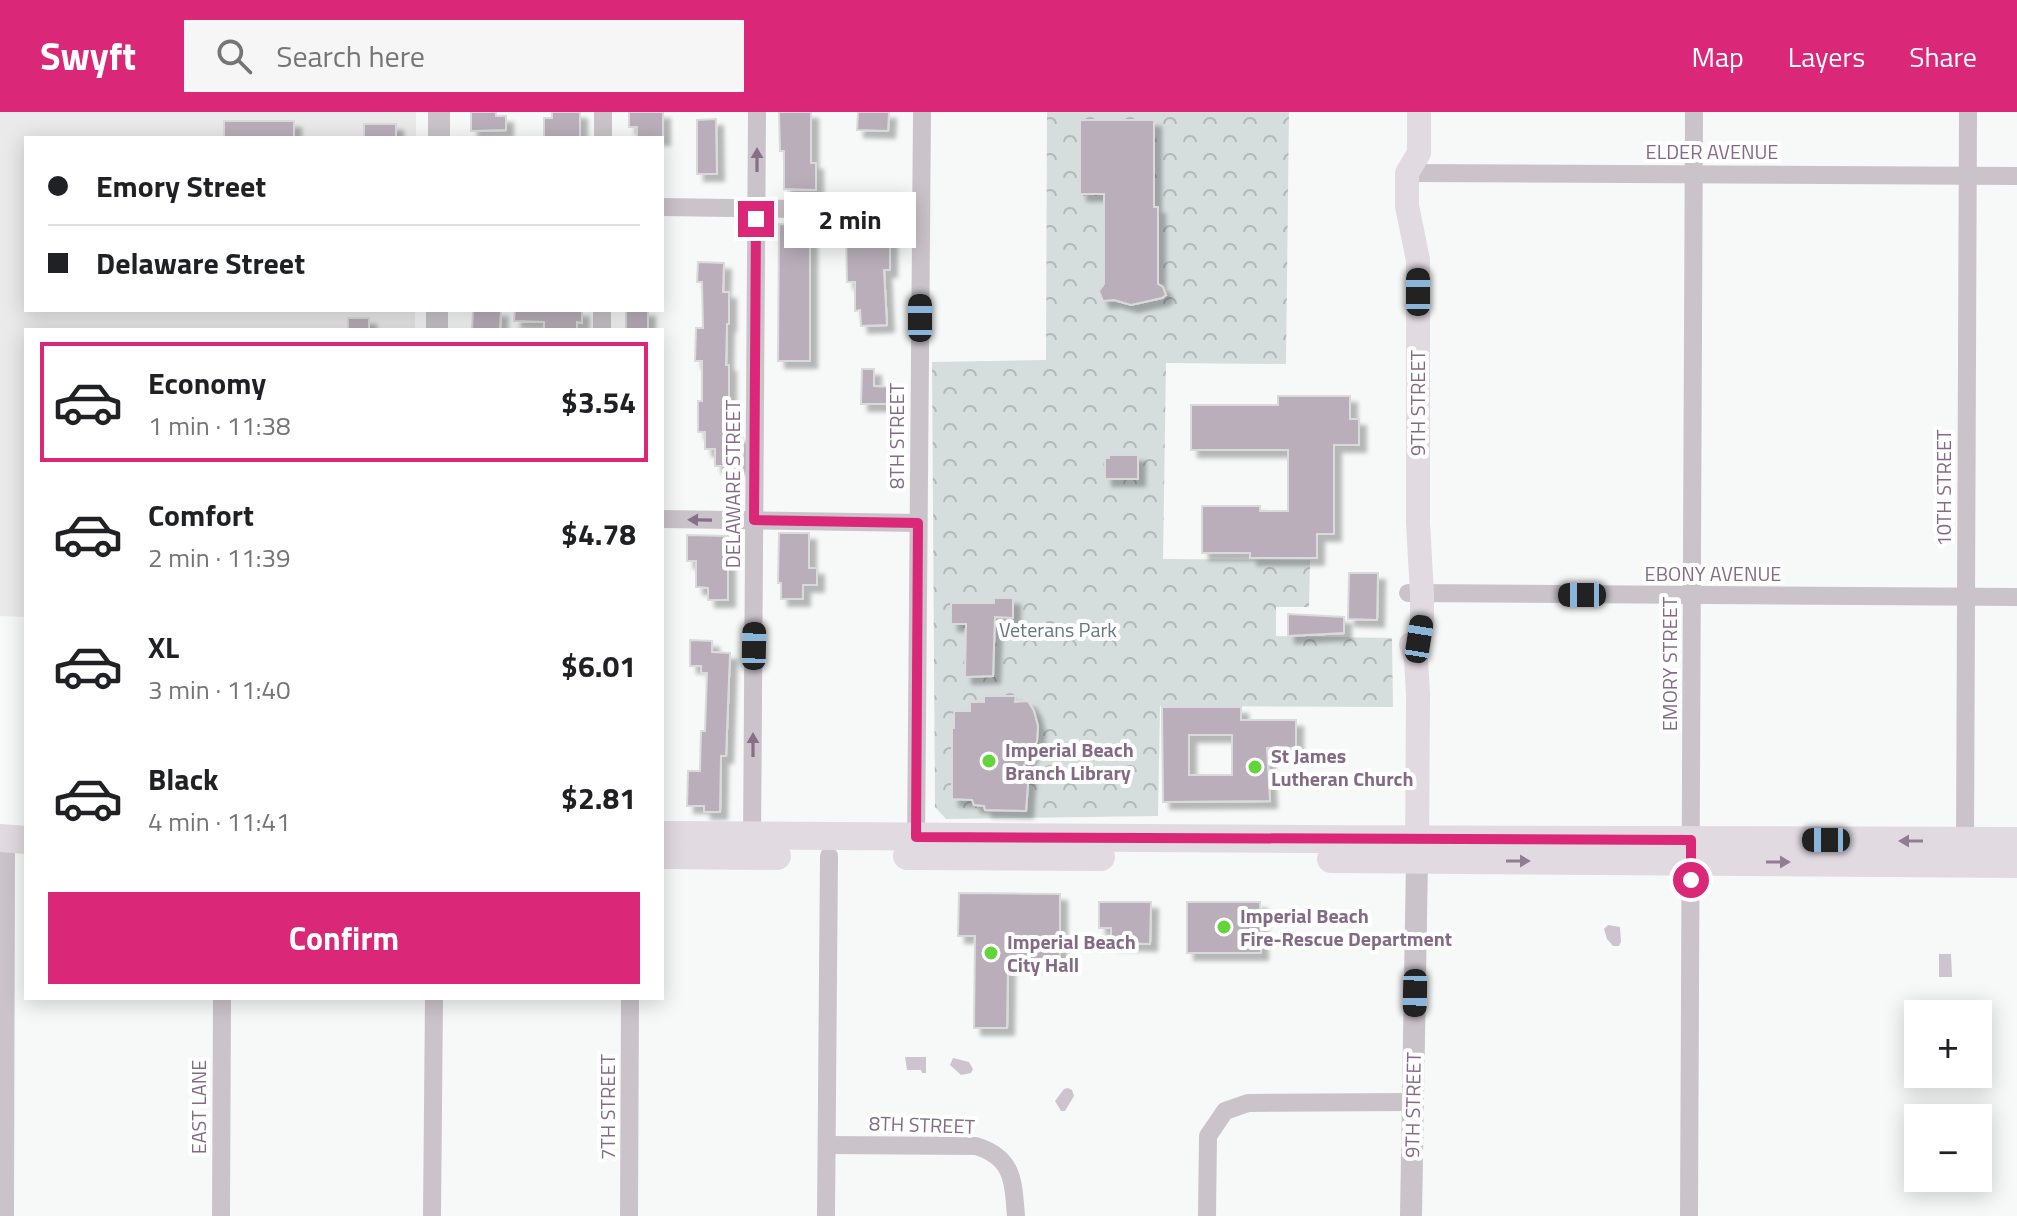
<!DOCTYPE html>
<html lang="en">
<head>
<meta charset="utf-8">
<style>
  :root { --surface:#fff; --page:#f6f6f6; --text:#202124; --muted:#757577; --line:#e0e0e0; --accent:#db2777 }
  body { margin:0; font-family:"Titillium Web",sans-serif; background:var(--page); color:var(--text); height:100vh; display:flex; flex-direction:column; font-size:30px; white-space:nowrap }
  * { box-sizing:border-box; margin:0 }
  p { font-size:26px; color:var(--muted) }
  .icon { flex:none; width:44px; height:44px; fill:none; stroke:currentColor; stroke-width:2; stroke-linecap:round; stroke-linejoin:round }
  .map { position:relative; flex:1; overflow:hidden }
  .details { position:absolute; left:24px; top:216px; width:640px; height:672px; display:flex; flex-direction:column; background:var(--surface); border-radius:0px; box-shadow:0 4px 20px #0003 }
  .details>* { flex:none }
  .guide { position:absolute; left:24px; top:24px; width:640px; height:176px; border-radius:0px; box-shadow:0 4px 20px #0003; display:grid; align-content:center; height:176px; padding:0 24px; background:var(--surface) }
  .controls { position:absolute; left:1904px; top:888px; display:grid; gap:16px }
  .controls a { display:grid; place-items:center; width:88px; height:88px; border-radius:0px; background:var(--surface); box-shadow:0 4px 20px #0003; font-size:40px }
  .end { position:absolute; width:36px; height:36px; margin:-18px; border:10px solid #db2777; background:#fff; box-shadow:0 0 0 4px #fff }
  .from { border-radius:50% }
  .bubble { position:absolute; height:56px; border-radius:0px; background:var(--surface); box-shadow:0 4px 20px #0003; font-size:26px; font-weight:700; line-height:56px; text-align:center }
  .car { position:absolute; width:24px; height:48px; margin:-24px -12px; border-radius:10px; box-shadow:0 0 6px 2px #0007; background:linear-gradient(#222 24%,#8ab4d8 0 40%,#222 0 76%,#8ab4d8 0 86%,#222 0) }
  .guide b { display:flex; align-items:center; gap:28px; height:76px; font-size:30px }
  .guide b+b { border-top:2px solid var(--line) }
  .guide i { width:20px; height:20px; background:var(--text) }
  ul { padding:14px 0 0; list-style:none }
  li { display:flex; align-items:center; gap:24px; height:120px; margin:0 16px 12px; padding:0 8px; border:4px solid transparent; border-radius:0px }
  li div { flex:1 }
  li b { display:block; font-size:30px }
  li em { font-style:normal; font-weight:700 }
  li.selected { border-color:var(--accent) }
  li>.icon { width:72px; height:72px; stroke-width:1.5 }
  .button { display:flex; gap:16px; margin-top:auto; padding:16px 24px }
  .button a { flex:1; height:92px; border-radius:0px; background:var(--accent); color:#fff; font-size:32px; font-weight:700; line-height:92px; text-align:center }
  header { display:flex; align-items:center; gap:48px; box-sizing:border-box; height:112px; padding:0 40px; background:var(--accent); color:#fff }
  header strong { font-size:38px }
  nav { display:flex; gap:44px; margin-inline-start:auto; font-size:28px }
  .search { width:560px; height:72px; background:var(--page); display:flex; align-items:center; gap:20px; box-sizing:border-box; padding:0 28px; border-radius:0px; color:var(--muted); font-size:30px }
  .map>svg:first-child { display:block }
</style>
</head>
<body>
<header>
<strong>Swyft</strong>
<div class="search"><svg class="icon" aria-label="search" viewBox="0 0 24 24"><circle cx="10" cy="10" r="6"/><path d="M15 15l6 6"/></svg>Search here</div>
<nav><a>Map</a><a>Layers</a><a>Share</a></nav>
</header>
<div class="map">
<svg width="2017" height="1104" viewBox="0 0 2017 1104">
  <defs>
    <pattern id="forest-crowns" width="20" height="18" patternUnits="userSpaceOnUse" patternTransform="scale(2)"><rect width="20" height="18" fill="#d6dddd"/><path d="M2 6a3 3 0 1 1 6 0M12 15a3 3 0 1 1 6 0" fill="none" stroke="#b3b7b9"/></pattern>
    <filter id="shadow"><feDropShadow dx="7" dy="7" stdDeviation="2" flood-color="#0004"/></filter>
  </defs>
  <rect width="100%" height="100%" fill="#f7f9f8"/>
  <path fill="#eaeaeb" d="M0 0H416V26H26V198H415V218H26V505L0 504Z"/>
  <path fill="url(#forest-crowns)" d="M1047 0H1289L1286 252 1166 251 1163 447 1310 448 1309 495H1276V524L1392 526 1393 595 1160 594 1158 704 946 707 935 695 932 250 1046 248Z"/>
  <g fill="#cdc4d0">
    <path d="M1608 813 1620 815 1621 830 1619 834H1613L1607 827 1604 817Z"/>
    <path d="M1939 842H1951L1952 865H1939Z"/>
    <path d="M905 945H926V961H922L921 958H907Z"/>
    <path d="M953 946 969 950 973 957 971 961 961 963 950 953Z"/>
    <path d="M1068 976 1072 978 1074 984 1065 999H1061L1055 989 1064 977Z"/>
  </g>
  <g fill="#b9aeba" stroke="#d9dbda" stroke-width="2" fill-rule="evenodd" filter="url(#shadow)">
    <path d="M471 0H496V4H506V18L471 19Z"/>
    <path d="M552 0H580V25L544 26V6H552Z"/>
    <path d="M629 0H663V26H637V15H629Z"/>
    <path d="M779 0H811V51H816V78L784 77V39H780Z"/>
    <path d="M858 0H889L888 19 857 18Z"/>
    <path d="M716 7 717 62H697V8Z"/>
    <path d="M1080 8H1154V95H1158V172L1163 175 1166 183 1162 186 1131 193 1114 188 1103 189 1099 179 1104 172V82H1080Z"/>
    <rect x="224" y="9" width="70" height="17"/>
    <rect x="364" y="12" width="32" height="14"/>
    <path d="M873 110 890 111V158H884L887 213 861 214 860 198 855 199V170H847L846 121H873Z"/>
    <path d="M779 112 810 113V249H778Z"/>
    <path d="M698 150 724 151 723 180H729V212H727L726 253H729V285H724L725 324H743L742 354H715V337H705V320H698V289H702V249H695L696 216H703L702 170H697Z"/>
    <path d="M473 198H501L500 218H472Z"/>
    <path d="M515 198H582V211L577 210V218H544V210L514 209Z"/>
    <rect x="626" y="198" width="22" height="20"/>
    <rect x="348" y="206" width="21" height="12"/>
    <path d="M862 257H874V274L892 275V292H861Z"/>
    <path d="M1278 284H1350V307H1359V333H1334V422H1317V446H1250V441H1202V394H1260V399H1288V338H1191V293H1278Z"/>
    <path d="M1109 343H1138V367H1105V346H1109Z"/>
    <path d="M779 421H809V456H817V473H803V487H781V471H778Z"/>
    <path d="M687 423 728 424V488H708V476L696 475V449H687Z"/>
    <path d="M1349 461H1378L1377 508 1348 507Z"/>
    <path d="M994 486H1013V506L995 505 993 564 965 565 966 512H951V491H994Z"/>
    <path d="M1288 502 1344 505V521L1288 524Z"/>
    <path d="M690 528 712 529V540L730 541 726 644H721L720 700H704V694H687L688 659H700L701 619H705L707 561H701V554H690Z"/>
    <path d="M984 584H1016L1015 590 1028 589 1034 599 1038 614 1037 629 1021 659H1029L1026 699 985 698 984 694 974 693 972 688 952 687V616H954V599H970V590H984Z"/>
    <path d="M1162 595H1241V608H1296V636H1267L1270 689 1163 690ZM1189 623H1232V663H1189Z"/>
    <path d="M959 781 1060 782V852H1008L1007 916H974L975 824H958Z"/>
    <path d="M1099 790H1151L1150 832 1111 831V816H1099Z"/>
    <path d="M1187 790H1260L1261 841H1187Z"/>
  </g>
  <g fill="none" stroke-linecap="round" stroke-linejoin="round">
    <g stroke="#cac3ca" stroke-width="18">
      <path d="M603 26V0"/>
      <path d="M1407 61 2017 64"/>
      <path d="M662 95 921 99"/>
      <path d="M602 218V198"/>
      <path d="M662 407 918 411"/>
      <path d="M1408 481 2017 485"/>
      <path d="M752 733 757 0"/>
      <path d="M916 733 922 0"/>
      <path d="M1965 737 1968 0"/>
      <path d="M827 1033 976 1034C1014 1046 1013 1069 1016 1104"/>
      <path d="M5 1104 6 728"/>
      <path d="M221 1104 222 886"/>
      <path d="M432 1104 434 886"/>
      <path d="M629 1104 630 886"/>
      <path d="M826 1104 829 744"/>
      <path d="M1207 1104 1208 1024 1225 999 1248 991 1413 990"/>
      <path d="M1689 1104 1694 0"/>
    </g>
    <g stroke="#cac3ca" stroke-width="22">
      <path d="M439 26V0"/>
      <path d="M437 218V198"/>
      <path d="M1411 1104 1417 748"/>
    </g>
    <g stroke="#e1dae1" stroke-width="24">
      <path d="M1411 532 1416 546 1418 583 1417 746"/>
      <path d="M1416 546 1422 509V482L1418 411V148L1407 94V61L1419 41V0"/>
    </g>
    <g stroke="#e1dae1" stroke-width="28">
      <path d="M662 723C1114 728 1565 727 2017 729"/>
      <path d="M0 726 26 728"/>
      <path d="M662 743 777 744"/>
      <path d="M907 744 1101 745"/>
      <path d="M1331 747 2017 752"/>
    </g>
  </g>
  <defs><path id="oneway-solid" d="M-6-.8H1V-3.2L6.5 0L1 3.2V.8H-6Z" transform="scale(2)"/></defs>
  <g fill="#886f88">
    <use href="#oneway-solid" transform="translate(757 48) rotate(-90)"/>
    <use href="#oneway-solid" transform="translate(700 408) rotate(-179)"/>
    <use href="#oneway-solid" transform="translate(753 633) rotate(-90)"/>
  </g>
  <g fill="#927c93">
    <use href="#oneway-solid" transform="translate(1911 729) rotate(-180)"/>
    <use href="#oneway-solid" transform="translate(1518 749)"/>
    <use href="#oneway-solid" transform="translate(1778 750)"/>
  </g>
  <g fill="none" stroke-linecap="round" stroke-linejoin="round">
    <path stroke="#db2777" stroke-width="10" d="M756 107 754 408 918 411 916 725 1691 728V768"/>
  </g>
  <g fill="#64d43c" stroke="#fff" stroke-width="3">
    <circle cx="989" cy="649" r="8"/>
    <circle cx="1255" cy="655" r="8"/>
    <circle cx="1224" cy="815" r="8"/>
    <circle cx="991" cy="841" r="8"/>
  </g>
  <g text-anchor="middle" stroke-width="8" stroke-linejoin="round" paint-order="stroke">
    <g font-size="20" fill="#846b85" stroke="#fff">
      <text x="1712" y="47">ELDER AVENUE</text>
      <text transform="translate(1418 291) rotate(-90)" y="7">9TH STREET</text>
      <text transform="translate(897 324) rotate(-90)" y="7">8TH STREET</text>
      <text transform="translate(733 372) rotate(-90)" y="7">DELAWARE STREET</text>
      <text transform="translate(1944 376) rotate(-90)" y="7">10TH STREET</text>
      <text x="1713" y="469">EBONY AVENUE</text>
      <text transform="translate(1670 552) rotate(-90)" y="7">EMORY STREET</text>
      <text transform="translate(1413 993) rotate(-89)" y="7">9TH STREET</text>
      <text transform="translate(199 995) rotate(-90)" y="7">EAST LANE</text>
      <text transform="translate(608 995) rotate(-90)" y="7">7TH STREET</text>
      <text transform="translate(922 1013) rotate(2)" y="7">8TH STREET</text>
    </g>
    <g font-size="20" fill="#69777d" stroke="#fff">
      <text x="1058" y="525">Veterans Park</text>
    </g>
    <g font-size="20" font-weight="bold" fill="#846b85" stroke="#fff" text-anchor="start">
      <text x="1005" y="645">Imperial Beach<tspan x="1005" dy="23">Branch Library</tspan></text>
      <text x="1271" y="651">St James<tspan x="1271" dy="23">Lutheran Church</tspan></text>
      <text x="1240" y="811">Imperial Beach<tspan x="1240" dy="23">Fire-Rescue Department</tspan></text>
      <text x="1007" y="837">Imperial Beach<tspan x="1007" dy="23">City Hall</tspan></text>
    </g>
  </g>
</svg>
<div class="controls">
<a>+</a>
<a>−</a>
</div>
<i class="end from" style="left:1691px;top:768px"></i>
<i class="end" style="left:756px;top:107px"></i>
<div class="bubble" style="left:784px;top:80px;width:132px">2 min</div>
<i class="car" style="left:1418px;top:180px;rotate:0deg"></i>
<i class="car" style="left:920px;top:206px;rotate:0deg"></i>
<i class="car" style="left:1582px;top:483px;rotate:270deg"></i>
<i class="car" style="left:1419px;top:527px;rotate:9deg"></i>
<i class="car" style="left:754px;top:534px;rotate:1deg"></i>
<i class="car" style="left:1826px;top:728px;rotate:270deg"></i>
<i class="car" style="left:1415px;top:881px;rotate:181deg"></i>
<div class="guide">
<b><i class="from"></i>Emory Street</b>
<b><i></i>Delaware Street</b>
</div>
<section class="details">
<ul>
<li class="selected"><svg class="icon" aria-label="car" viewBox="0 0 24 24"><path d="M5 17H2v-5l4-1 3-4h7l3 4 3 1v5h-3M9 17h6M6 11h13"/><circle cx="7" cy="17" r="2"/><circle cx="17" cy="17" r="2"/></svg><div><b>Economy</b><p>1 min · 11:38</p></div><em>$3.54</em></li>
<li><svg class="icon" aria-label="car" viewBox="0 0 24 24"><path d="M5 17H2v-5l4-1 3-4h7l3 4 3 1v5h-3M9 17h6M6 11h13"/><circle cx="7" cy="17" r="2"/><circle cx="17" cy="17" r="2"/></svg><div><b>Comfort</b><p>2 min · 11:39</p></div><em>$4.78</em></li>
<li><svg class="icon" aria-label="car" viewBox="0 0 24 24"><path d="M5 17H2v-5l4-1 3-4h7l3 4 3 1v5h-3M9 17h6M6 11h13"/><circle cx="7" cy="17" r="2"/><circle cx="17" cy="17" r="2"/></svg><div><b>XL</b><p>3 min · 11:40</p></div><em>$6.01</em></li>
<li><svg class="icon" aria-label="car" viewBox="0 0 24 24"><path d="M5 17H2v-5l4-1 3-4h7l3 4 3 1v5h-3M9 17h6M6 11h13"/><circle cx="7" cy="17" r="2"/><circle cx="17" cy="17" r="2"/></svg><div><b>Black</b><p>4 min · 11:41</p></div><em>$2.81</em></li>
</ul>
<div class="button"><a>Confirm</a></div>
</section>
</div>
</body>
</html>
